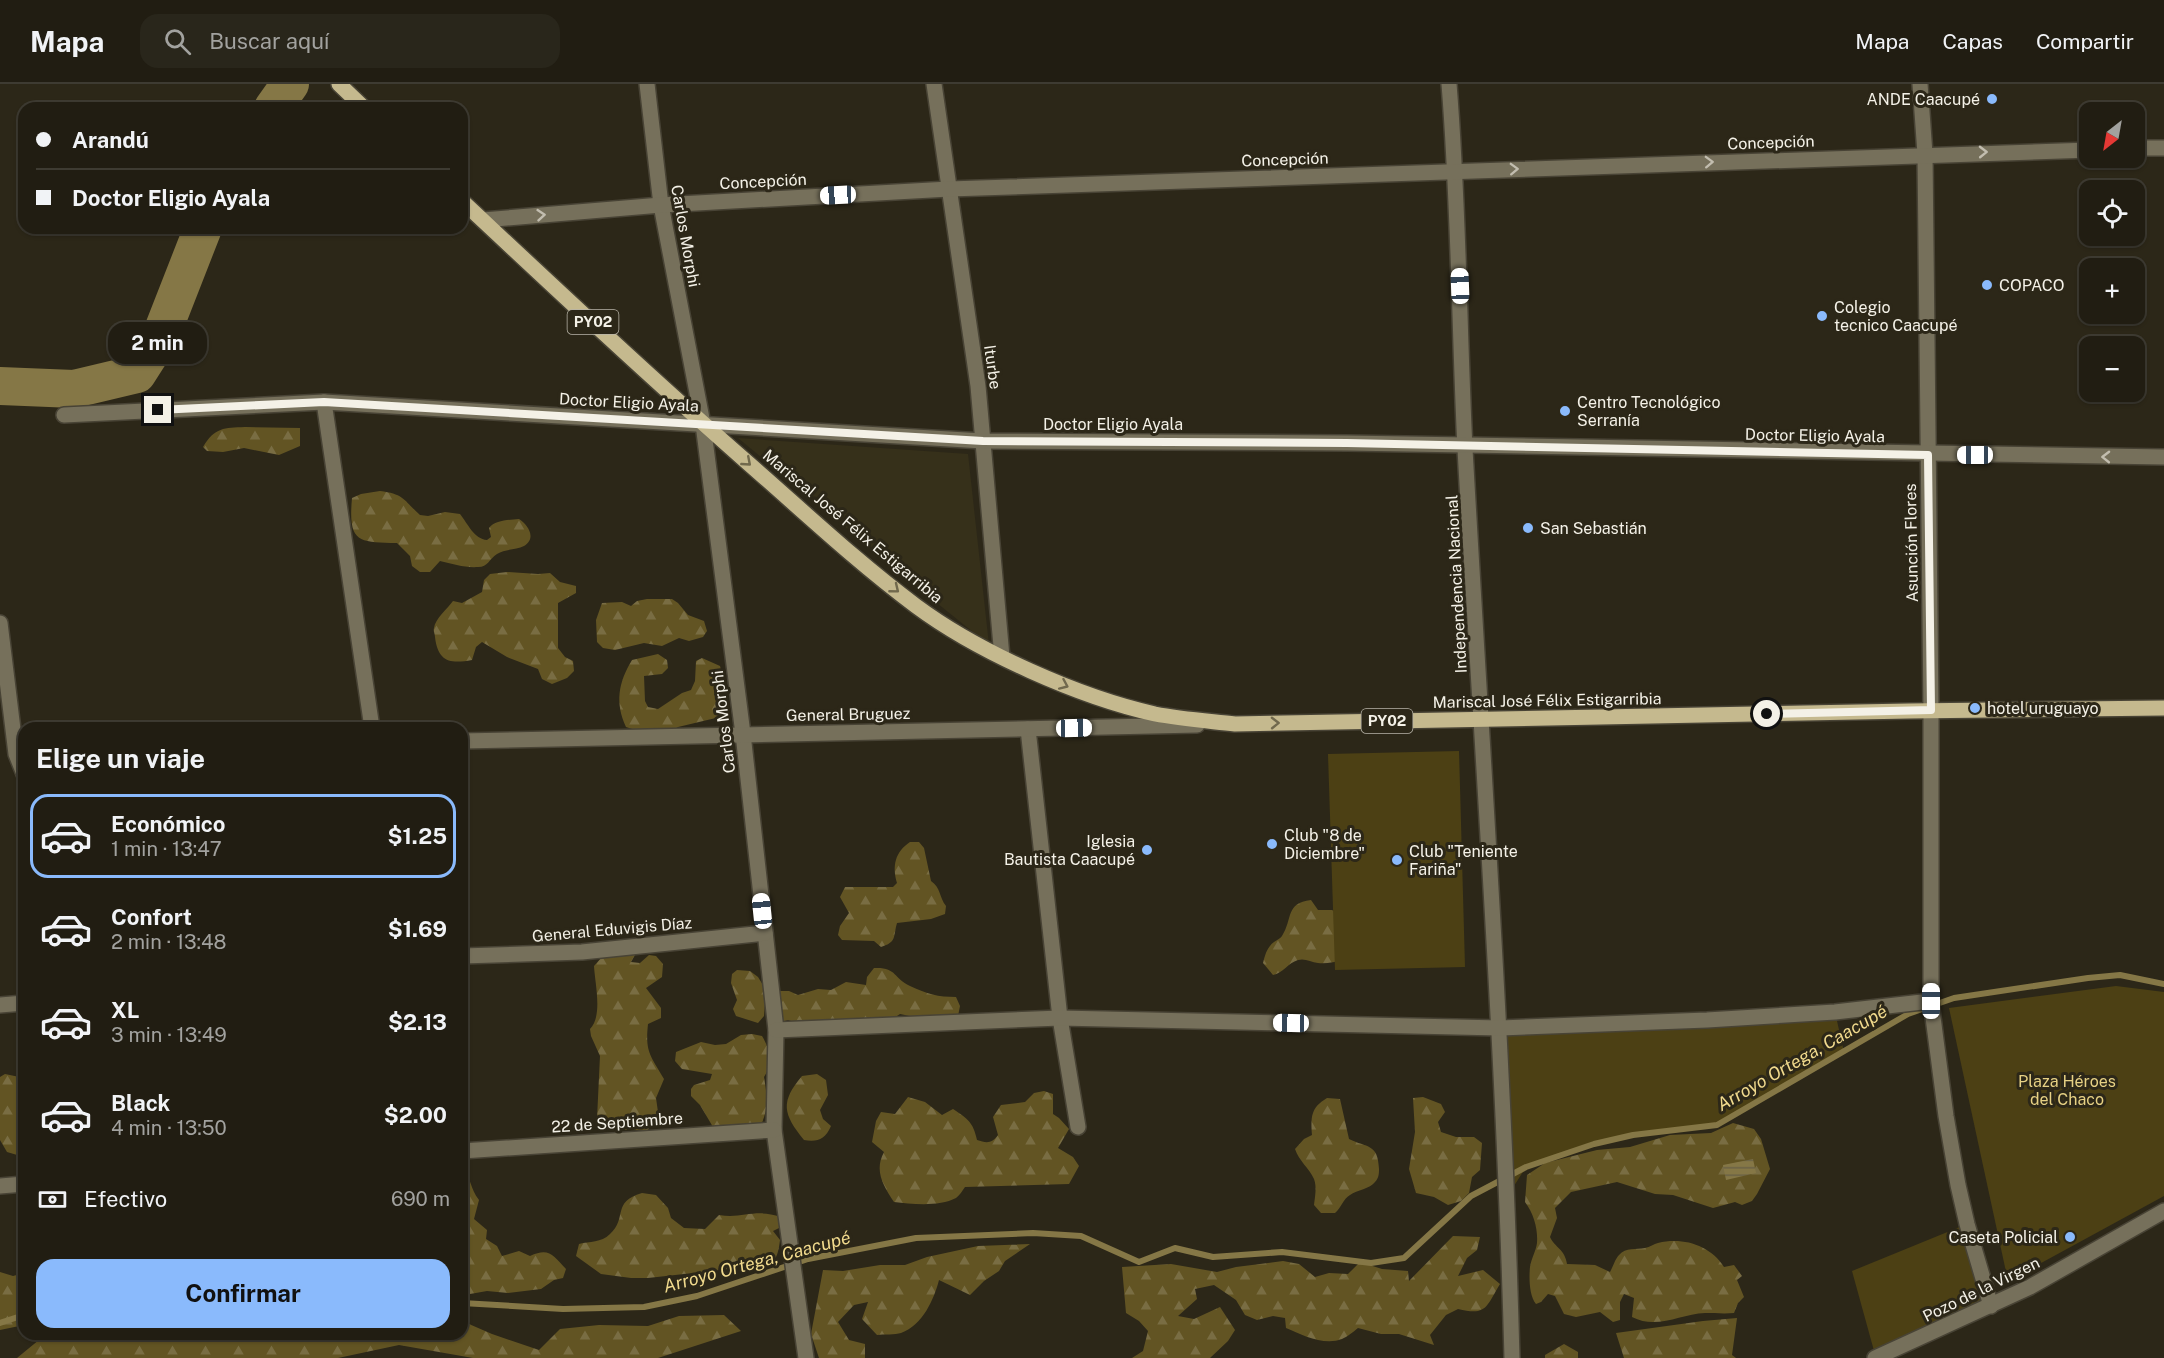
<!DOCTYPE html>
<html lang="es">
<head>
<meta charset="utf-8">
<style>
  :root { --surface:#211d12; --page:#29261b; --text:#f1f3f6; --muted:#a2a29f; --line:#3e3b32; --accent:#8abafc }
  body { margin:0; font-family:"Public Sans",sans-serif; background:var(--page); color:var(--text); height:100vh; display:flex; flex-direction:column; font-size:22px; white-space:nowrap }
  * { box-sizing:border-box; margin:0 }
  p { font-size:20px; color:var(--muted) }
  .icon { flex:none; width:33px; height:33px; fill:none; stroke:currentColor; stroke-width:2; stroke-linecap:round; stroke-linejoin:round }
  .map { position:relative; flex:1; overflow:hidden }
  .drawer { position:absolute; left:18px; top:638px; width:450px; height:618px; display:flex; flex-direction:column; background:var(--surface); border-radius:18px; box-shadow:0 2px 4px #0004,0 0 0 2px var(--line) }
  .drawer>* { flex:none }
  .guide { position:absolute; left:18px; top:18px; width:450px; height:132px; border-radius:18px; box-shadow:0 2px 4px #0004,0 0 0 2px var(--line); display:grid; align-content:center; height:132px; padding:0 18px; background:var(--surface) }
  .needle { width:39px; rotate:211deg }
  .fabs { position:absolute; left:2079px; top:18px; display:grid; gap:12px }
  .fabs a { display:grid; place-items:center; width:66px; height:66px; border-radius:12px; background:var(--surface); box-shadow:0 2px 4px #0004,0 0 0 2px var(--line); font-size:30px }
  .end { position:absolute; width:27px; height:27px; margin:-14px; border:8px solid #f4f1e7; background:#111; box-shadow:0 0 0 3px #111 }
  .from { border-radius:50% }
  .bubble { position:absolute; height:42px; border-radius:18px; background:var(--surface); box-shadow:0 2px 4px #0004,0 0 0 2px var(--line); font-size:20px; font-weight:700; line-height:42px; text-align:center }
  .car { position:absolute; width:18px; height:36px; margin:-18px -9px; border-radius:8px; box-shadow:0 0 4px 2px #0007; background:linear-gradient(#fff 24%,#345 0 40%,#fff 0 76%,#345 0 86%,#fff 0) }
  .guide b { display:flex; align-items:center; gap:21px; height:57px; font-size:22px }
  .guide b+b { border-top:2px solid var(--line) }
  .guide i { width:15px; height:15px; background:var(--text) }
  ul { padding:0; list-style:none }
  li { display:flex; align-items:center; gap:18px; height:84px; margin:0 12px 9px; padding:0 6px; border:3px solid transparent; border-radius:18px }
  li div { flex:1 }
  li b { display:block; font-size:22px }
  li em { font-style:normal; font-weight:700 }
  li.selected { border-color:var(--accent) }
  li>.icon { width:54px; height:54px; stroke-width:1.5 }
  h2 { padding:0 18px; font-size:27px; line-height:72px }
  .pay { display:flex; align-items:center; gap:15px; height:66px; padding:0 18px; font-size:22px }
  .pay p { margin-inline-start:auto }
  .button { display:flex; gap:12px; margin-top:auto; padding:12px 18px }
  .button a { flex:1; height:69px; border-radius:18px; background:var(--accent); color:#111; font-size:24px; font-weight:700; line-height:69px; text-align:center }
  header { display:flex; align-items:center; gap:36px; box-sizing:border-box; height:84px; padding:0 30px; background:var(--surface); border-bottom:2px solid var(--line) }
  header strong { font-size:28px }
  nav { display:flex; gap:33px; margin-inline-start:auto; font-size:21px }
  .search { width:420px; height:54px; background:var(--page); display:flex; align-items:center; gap:15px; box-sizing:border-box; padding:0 21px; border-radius:18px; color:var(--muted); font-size:22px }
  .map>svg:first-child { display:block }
</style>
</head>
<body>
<header>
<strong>Mapa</strong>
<div class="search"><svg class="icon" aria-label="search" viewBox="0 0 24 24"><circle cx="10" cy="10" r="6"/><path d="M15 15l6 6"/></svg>Buscar aquí</div>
<nav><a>Mapa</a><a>Capas</a><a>Compartir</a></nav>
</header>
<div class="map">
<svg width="2164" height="1274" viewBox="0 0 2164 1274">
  <defs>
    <pattern id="forest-firs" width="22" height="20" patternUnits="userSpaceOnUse" patternTransform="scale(1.5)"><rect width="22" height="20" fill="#625423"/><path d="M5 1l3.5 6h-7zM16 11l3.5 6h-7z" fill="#796d43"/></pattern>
    <pattern id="water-rules" width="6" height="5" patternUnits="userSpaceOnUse" patternTransform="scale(1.5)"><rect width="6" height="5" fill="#857746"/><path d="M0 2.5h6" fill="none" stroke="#6a6246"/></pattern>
  </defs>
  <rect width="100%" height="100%" fill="#2c2718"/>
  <path fill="#36301a" d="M738 354 968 370 989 561 927 511Z"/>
  <g fill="url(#forest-firs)">
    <path d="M245 343 300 344V362L279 371 244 364 223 368 207 367 203 363C215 343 224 344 245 343Z"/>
    <path d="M380 407C405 410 404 417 420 431L428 432 445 428 460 430C468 440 474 455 487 456L491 453 489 444C495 436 509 436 519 435 528 441 537 454 524 462 516 466 505 465 497 470 489 475 488 483 478 483 466 484 452 480 440 477L430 488H420L412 482 410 472 397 459C358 458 348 459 352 414L361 410Z"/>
    <path d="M507 488 538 490 550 489 560 498 576 502V509L558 519V564L565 573 573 577 574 587 567 594 552 600 542 595 538 585 507 573 482 558 476 563 472 576C450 580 438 578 435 553 435 550 433 547 434 544 435 535 448 524 453 517L462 519 482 508 484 496 490 490Z"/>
    <path d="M647 515H672L678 519 688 531 704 537 707 547 703 553 689 557 679 554 662 562 644 559 615 566 603 564 597 558 596 536 602 519 622 518 631 522 637 517Z"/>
    <path d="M658 570 667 576 668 584 662 590 644 592 645 617 648 623 658 625 682 609 691 606 695 597 696 577 702 574 720 582C725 599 728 617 720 633L678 643C665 652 640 648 626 643 615 619 618 599 632 576Z"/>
    <path d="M910 758H919L924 764 931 797C941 804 939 813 946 822L945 830 931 835 897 839C893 853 897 858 881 863L874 857 842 856 838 851 840 842 849 829 840 813 845 803H893L897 799C892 782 895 768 910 758Z"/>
    <path d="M1311 816 1318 826H1332L1346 834 1343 876C1335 878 1326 880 1318 879 1311 878 1305 874 1298 876 1288 879 1283 889 1273 891L1263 879C1265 871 1267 863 1274 858 1277 856 1281 854 1282 852 1293 835 1285 819 1311 816Z"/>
    <path d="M627 861 635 871 631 878 640 879 649 871 656 872 663 880 662 893 646 904 661 924V934L648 940C645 968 650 971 664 995L656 1014 658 1028 648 1046H615L597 1035 600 972 591 952 590 945C603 932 595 900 594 882L602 873Z"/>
    <path d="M874 884C897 883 893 894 910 902 927 910 938 913 956 913L960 922 957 937 915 933 900 930 894 934 798 939 788 936 781 938 776 907H789L798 911 818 905 831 906 846 898 866 901 867 893Z"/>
    <path d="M737 886 750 887 758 893 766 906 764 932 758 939 736 932 733 925 737 916 731 899 732 890Z"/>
    <path d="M752 950 762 952C770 965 773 980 764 993 767 1011 769 1024 761 1041L713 1043 700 1021 691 1012V1005L694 1001 710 996 712 990 682 985 675 977 676 968 701 958 715 961 726 960 741 951Z"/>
    <path d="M5 990 24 994V1073L7 1068 0 1056V993Z"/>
    <path d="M817 990 826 996 828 1011 820 1026 823 1035 831 1042C825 1056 817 1058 804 1056 783 1030 780 1018 802 992Z"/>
    <path d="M1044 1007 1053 1010V1030L1059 1034 1069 1045 1058 1064 1073 1073 1079 1082 1069 1100 965 1103C962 1107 960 1111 956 1114 939 1123 912 1120 894 1118 883 1101 874 1087 884 1068L872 1058 876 1037 881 1028 895 1030 908 1013 925 1018 942 1031 953 1025C968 1035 973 1038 977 1056 986 1059 992 1060 998 1051L993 1033 1001 1021 1025 1018 1034 1009Z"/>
    <path d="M1423 1013 1441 1020 1445 1028 1438 1038 1441 1048 1456 1053H1474L1482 1059 1480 1086 1472 1093 1469 1109 1461 1117 1448 1121 1434 1113 1416 1109 1409 1085 1415 1048 1413 1014Z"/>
    <path d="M1327 1014 1340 1015 1349 1055C1367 1064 1378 1059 1379 1085 1379 1089 1379 1094 1375 1098 1370 1105 1357 1106 1350 1111 1343 1115 1341 1124 1335 1129H1321L1314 1121C1315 1113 1317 1103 1314 1095 1309 1084 1299 1077 1295 1065L1304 1055 1312 1051C1311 1034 1310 1024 1327 1014Z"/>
    <path d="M1733 1039 1754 1045 1761 1055 1770 1085 1757 1110 1752 1117 1742 1121 1735 1118 1713 1124 1673 1111 1655 1110 1617 1098 1571 1108 1555 1124 1557 1134 1550 1153C1555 1164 1565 1165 1567 1180L1595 1181 1610 1188C1613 1183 1615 1175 1619 1171 1626 1163 1636 1166 1645 1164 1650 1163 1654 1160 1658 1159 1683 1153 1710 1161 1724 1183L1734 1181 1742 1192 1737 1196 1744 1213 1738 1219 1734 1229C1724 1230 1715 1229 1705 1229 1680 1230 1657 1246 1632 1233L1634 1214 1624 1210 1620 1218V1236L1613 1238 1600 1228 1576 1233 1564 1230 1555 1212 1548 1210 1541 1218 1536 1220C1529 1212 1529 1193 1530 1183 1531 1175 1536 1167 1537 1159 1538 1145 1534 1130 1525 1118L1527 1091 1545 1079 1597 1066 1630 1063 1670 1051 1711 1049Z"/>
    <path d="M462 1082C471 1093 470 1105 479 1116L474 1135 487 1146 486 1155 497 1162 502 1172 519 1167 530 1172C549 1163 553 1171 566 1185L563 1194 554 1196 541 1205 508 1209 487 1207 470 1210 462 1205Z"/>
    <path d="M642 1109 656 1111 668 1124 671 1134 684 1144 705 1145 719 1131C743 1135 755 1124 781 1133L783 1142 773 1147 780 1156C778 1172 776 1179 760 1187L747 1183 648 1194H631L601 1190 576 1172 579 1160C590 1157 601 1159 610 1150 628 1134 611 1118 642 1109Z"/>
    <path d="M1453 1152 1480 1153 1477 1166 1467 1174 1458 1192 1483 1186 1500 1200C1486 1223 1487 1232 1458 1225L1446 1231 1430 1251 1434 1261 1399 1250H1381L1358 1244C1353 1248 1347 1253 1342 1255 1324 1262 1302 1251 1286 1244L1285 1234 1273 1232 1257 1236 1245 1231 1236 1216 1214 1201 1195 1205 1197 1215 1178 1232 1194 1235 1220 1223 1235 1246 1228 1257 1210 1274H1132L1143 1267 1148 1247 1139 1237 1126 1229 1122 1183 1171 1180 1217 1188 1236 1183 1283 1177 1299 1180 1315 1193 1329 1189 1348 1190 1360 1178 1382 1185 1408 1187 1409 1197Z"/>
    <path d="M1030 1160 1005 1177 999 1187 984 1197 970 1211 939 1196C934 1215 923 1241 901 1249 895 1251 884 1250 877 1251L862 1235 868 1218 854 1221 838 1238 849 1256 865 1260V1274H819L811 1250 823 1186 843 1187 880 1181H905L927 1173 978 1162Z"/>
    <path d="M0 1188 13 1192 24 1189V1241L0 1246Z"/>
    <path d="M724 1231 741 1247 658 1274H473L399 1261 338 1274H17L45 1251 76 1250H462V1237L492 1250 539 1266 560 1245 599 1241 648 1242 679 1232Z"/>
    <path d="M1737 1234 1732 1271 1736 1274H1624L1616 1249 1703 1237Z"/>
    <path d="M1564 1260 1578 1268V1274H1545V1271Z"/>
  </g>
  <g fill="#4c4014">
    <path d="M1459 667 1465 883 1335 886 1328 670Z"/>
    <path d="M2116 902 2164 908V1112L2008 1197 1949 924Z"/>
    <path d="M1835 928 1844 968 1717 1041 1633 1051 1594 1060 1526 1083 1507 1113 1500 944Z"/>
    <path d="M1967 1140 1991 1222 1876 1274 1852 1187Z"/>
  </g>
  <path fill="url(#water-rules)" d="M1753 1075 1756 1089 1726 1096 1723 1081Z"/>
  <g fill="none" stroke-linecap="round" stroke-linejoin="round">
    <g stroke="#857746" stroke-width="6">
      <path d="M462 1219 563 1225 644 1223 697 1212 808 1175 916 1154 1033 1149 1081 1152 1139 1178 1175 1164 1213 1173 1282 1168 1371 1179 1404 1174 1471 1112 1526 1083 1594 1060 1633 1051 1717 1041 1908 930 1954 914 2088 894 2120 891 2164 900"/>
      <path d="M0 1239 24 1231"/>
    </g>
    <g stroke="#857746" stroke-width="38">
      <path d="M273 24 290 0"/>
      <path d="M0 302 74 305 137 290 160 254 203 144"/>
    </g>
    <g stroke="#484335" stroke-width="18">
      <g id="street">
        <path d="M647 0 661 121 703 340 743 650 776 946 774 1046 806 1274"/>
        <path d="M934 0 978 302 1002 573"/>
        <path d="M1449 0C1459 122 1459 243 1465 365 1482 668 1504 970 1512 1274"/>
        <path d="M1920 0 1925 70 1931 626V918L1946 1032 1958 1101 1967 1140 1991 1222"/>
        <path d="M2134 64H2164"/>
        <path d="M483 136 661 121 949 105 2090 66"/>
        <path d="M324 318 372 644"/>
        <path d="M64 331 324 318 983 357 1347 359 2164 373"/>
        <path d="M0 539 16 670 24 690"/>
        <path d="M1028 645 1060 934 1078 1043"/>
        <path d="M462 657 1197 641"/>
        <path d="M462 872 582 868 765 849"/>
        <path d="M0 921 24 919"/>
        <path d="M776 946 1060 934 1500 944 1707 936 1835 928 1931 917"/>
        <path d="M462 1067 774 1046"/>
        <path d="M0 1102 24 1100"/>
        <path d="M1875 1274 2030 1203 2164 1127"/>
      </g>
    </g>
    <g stroke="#484335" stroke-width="18">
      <g id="primary">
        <path d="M339 0 364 24"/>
        <path d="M462 117C556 205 651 294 748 379 803 427 857 478 916 522 978 568 1079 613 1155 630 1181 635 1209 637 1235 640L1909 627 2164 624"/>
      </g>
    </g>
    <use href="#street" stroke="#76705b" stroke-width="15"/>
    <use href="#primary" stroke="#c5b98e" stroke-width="15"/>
  </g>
  <defs><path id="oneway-chevron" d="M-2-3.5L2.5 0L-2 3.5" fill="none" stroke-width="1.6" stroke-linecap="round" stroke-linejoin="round" transform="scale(1.5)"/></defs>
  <g stroke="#c2bdaf">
    <use href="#oneway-chevron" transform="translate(1983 68) rotate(-1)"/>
    <use href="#oneway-chevron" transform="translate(1709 78) rotate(-2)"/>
    <use href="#oneway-chevron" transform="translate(1514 85) rotate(-2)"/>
    <use href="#oneway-chevron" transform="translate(541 131) rotate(-5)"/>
    <use href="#oneway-chevron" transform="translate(2106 373) rotate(-179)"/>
  </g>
  <g stroke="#71694d">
    <use href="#oneway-chevron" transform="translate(747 378) rotate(41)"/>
    <use href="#oneway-chevron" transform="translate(895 505) rotate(39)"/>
    <use href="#oneway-chevron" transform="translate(1064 601) rotate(24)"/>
    <use href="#oneway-chevron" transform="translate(1275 639) rotate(-1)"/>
  </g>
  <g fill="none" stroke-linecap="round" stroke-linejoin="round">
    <path stroke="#f4f1e7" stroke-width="8" d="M158 326 324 318 983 357 1347 359 1928 371 1931 626 1767 630"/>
  </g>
  <g fill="#8abafc" stroke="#2c2718" stroke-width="2">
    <circle cx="1992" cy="15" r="6"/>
    <circle cx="1987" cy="201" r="6"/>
    <circle cx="1822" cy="232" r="6"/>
    <circle cx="1565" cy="327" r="6"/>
    <circle cx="1528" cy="444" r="6"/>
    <circle cx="1975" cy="624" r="6"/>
    <circle cx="1272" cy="760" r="6"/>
    <circle cx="1147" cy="766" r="6"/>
    <circle cx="1397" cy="776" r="6"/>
    <circle cx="2070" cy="1153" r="6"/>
  </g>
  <g text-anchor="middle" stroke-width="6" stroke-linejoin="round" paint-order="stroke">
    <g fill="#2c2718" stroke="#b8b4a9" stroke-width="1.5">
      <rect x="567.5" y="226" width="51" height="24" rx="4.5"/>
      <rect x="1361.5" y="625" width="51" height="24" rx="4.5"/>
    </g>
    <g font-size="15" font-weight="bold" fill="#f4f1e7">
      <text x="593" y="243">PY02</text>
      <text x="1387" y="642">PY02</text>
    </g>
    <g font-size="16" fill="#f4f1e7" stroke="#2c2718" text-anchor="start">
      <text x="1980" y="21" text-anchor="end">ANDE Caacupé</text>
      <text x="1999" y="207">COPACO</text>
      <text x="1834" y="229">Colegio<tspan x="1834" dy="18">tecnico Caacupé</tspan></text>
      <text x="1577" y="324">Centro Tecnológico<tspan x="1577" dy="18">Serranía</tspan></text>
      <text x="1540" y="450">San Sebastián</text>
      <text x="1987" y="630">hotel uruguayo</text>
      <text x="1284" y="757">Club "8 de<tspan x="1284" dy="18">Diciembre"</tspan></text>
      <text x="1135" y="763" text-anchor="end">Iglesia<tspan x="1135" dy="18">Bautista Caacupé</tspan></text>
      <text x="1409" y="773">Club "Teniente<tspan x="1409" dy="18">Fariña"</tspan></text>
      <text x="2058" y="1159" text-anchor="end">Caseta Policial</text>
    </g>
    <g font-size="16" fill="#f4f1e7" stroke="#2c2718">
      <text transform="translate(1771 58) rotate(-2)" y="6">Concepción</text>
      <text transform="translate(1285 75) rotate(-2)" y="6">Concepción</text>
      <text transform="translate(763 97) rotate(-3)" y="6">Concepción</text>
      <text transform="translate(686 152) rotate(80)" y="6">Carlos Morphi</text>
      <text transform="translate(993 283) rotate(82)" y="6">Iturbe</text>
      <text transform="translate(629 318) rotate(3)" y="6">Doctor Eligio Ayala</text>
      <text x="1113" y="346">Doctor Eligio Ayala</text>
      <text transform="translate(1815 351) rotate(1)" y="6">Doctor Eligio Ayala</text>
      <text transform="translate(853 442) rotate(40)" y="6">Mariscal José Félix Estigarribia</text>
      <text transform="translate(1911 459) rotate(-91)" y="6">Asunción Flores</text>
      <text transform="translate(1456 500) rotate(-93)" y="6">Independencia Nacional</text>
      <text transform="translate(1547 616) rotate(-1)" y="6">Mariscal José Félix Estigarribia</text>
      <text transform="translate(848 630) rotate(-1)" y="6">General Bruguez</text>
      <text transform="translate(723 638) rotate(-97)" y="6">Carlos Morphi</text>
      <text transform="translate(612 845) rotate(-5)" y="6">General Eduvigis Díaz</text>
      <text transform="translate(617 1038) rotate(-4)" y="6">22 de Septiembre</text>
      <text transform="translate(1981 1205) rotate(-26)" y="6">Pozo de la Virgen</text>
    </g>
    <g font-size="16" fill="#e7d184" stroke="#2c2718">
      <text x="2067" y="1003">Plaza Héroes<tspan x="2067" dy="18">del Chaco</tspan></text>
    </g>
    <g font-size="18" font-style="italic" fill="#f1da8d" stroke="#2c2718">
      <text transform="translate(1802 974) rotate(-30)" y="6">Arroyo Ortega, Caacupé</text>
      <text transform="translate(757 1178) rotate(-15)" y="6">Arroyo Ortega, Caacupé</text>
    </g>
  </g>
</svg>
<div class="fabs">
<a><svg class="needle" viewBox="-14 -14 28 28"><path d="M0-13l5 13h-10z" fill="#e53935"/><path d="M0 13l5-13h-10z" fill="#a2a29f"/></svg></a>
<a><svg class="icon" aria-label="locate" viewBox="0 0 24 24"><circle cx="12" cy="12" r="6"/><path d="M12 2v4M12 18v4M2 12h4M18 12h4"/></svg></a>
<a>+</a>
<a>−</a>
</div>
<i class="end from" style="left:1767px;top:630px"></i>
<i class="end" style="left:158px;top:326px"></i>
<div class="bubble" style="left:108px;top:238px;width:99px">2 min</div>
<i class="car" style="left:838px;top:111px;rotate:267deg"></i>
<i class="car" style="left:1460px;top:202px;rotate:358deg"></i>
<i class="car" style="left:1975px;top:371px;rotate:270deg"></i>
<i class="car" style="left:1074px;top:644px;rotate:89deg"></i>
<i class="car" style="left:762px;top:827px;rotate:354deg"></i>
<i class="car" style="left:1931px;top:917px;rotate:0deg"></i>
<i class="car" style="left:1291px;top:939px;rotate:271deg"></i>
<div class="guide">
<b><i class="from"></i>Arandú</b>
<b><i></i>Doctor Eligio Ayala</b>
</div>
<section class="drawer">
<h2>Elige un viaje</h2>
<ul>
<li class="selected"><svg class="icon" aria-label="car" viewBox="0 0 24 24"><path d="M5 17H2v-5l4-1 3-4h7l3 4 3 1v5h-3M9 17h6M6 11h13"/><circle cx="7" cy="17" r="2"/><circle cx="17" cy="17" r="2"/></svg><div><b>Económico</b><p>1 min · 13:47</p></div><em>$1.25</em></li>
<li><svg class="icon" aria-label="car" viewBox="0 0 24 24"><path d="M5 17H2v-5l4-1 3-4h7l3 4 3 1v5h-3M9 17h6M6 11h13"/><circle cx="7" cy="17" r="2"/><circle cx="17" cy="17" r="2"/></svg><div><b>Confort</b><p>2 min · 13:48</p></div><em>$1.69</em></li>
<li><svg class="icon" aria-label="car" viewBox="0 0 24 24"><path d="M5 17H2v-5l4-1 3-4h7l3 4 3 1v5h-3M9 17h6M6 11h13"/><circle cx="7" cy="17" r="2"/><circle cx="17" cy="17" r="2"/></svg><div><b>XL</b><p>3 min · 13:49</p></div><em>$2.13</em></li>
<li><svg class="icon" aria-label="car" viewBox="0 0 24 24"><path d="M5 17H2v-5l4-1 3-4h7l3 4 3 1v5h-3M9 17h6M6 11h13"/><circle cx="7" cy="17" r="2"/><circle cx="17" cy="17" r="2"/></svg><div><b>Black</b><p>4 min · 13:50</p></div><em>$2.00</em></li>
</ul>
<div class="pay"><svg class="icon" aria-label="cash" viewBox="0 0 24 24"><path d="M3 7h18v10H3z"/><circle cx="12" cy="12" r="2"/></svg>Efectivo<p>690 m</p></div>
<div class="button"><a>Confirmar</a></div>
</section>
</div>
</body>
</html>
